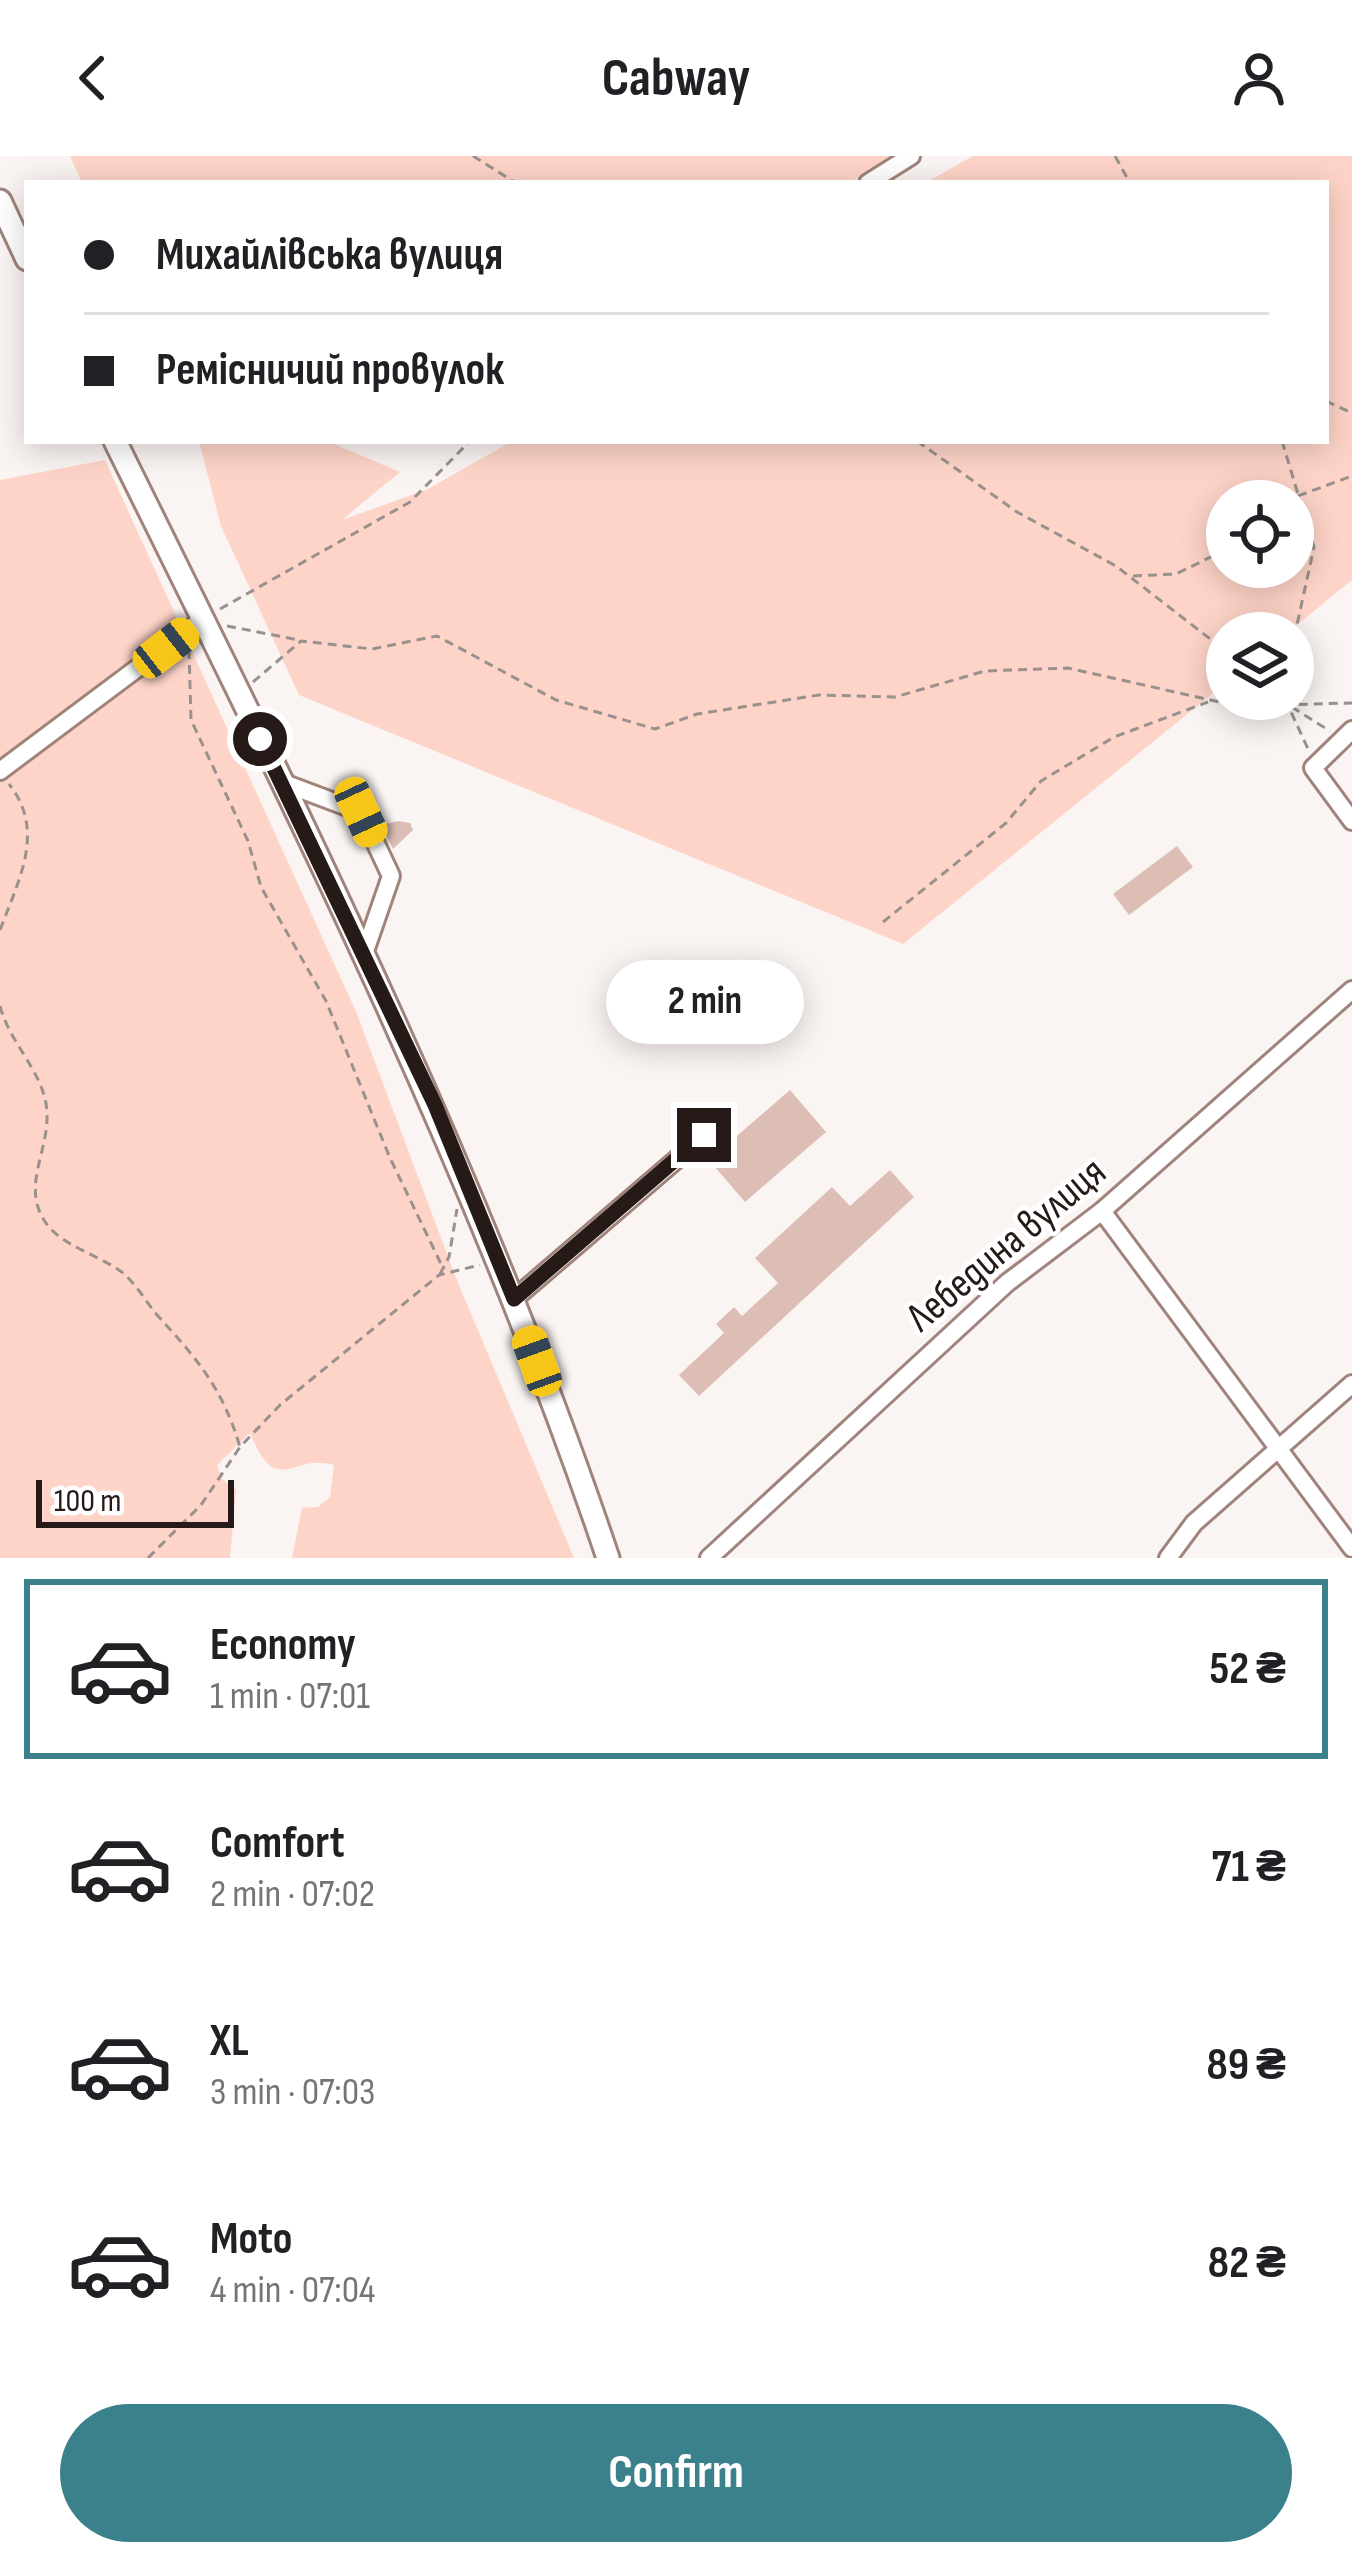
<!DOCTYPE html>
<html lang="en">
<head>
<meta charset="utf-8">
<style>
  :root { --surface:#fff; --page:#f2f2f2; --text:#202124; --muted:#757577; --line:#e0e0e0; --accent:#3a818b }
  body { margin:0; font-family:"Sofia Sans Condensed",sans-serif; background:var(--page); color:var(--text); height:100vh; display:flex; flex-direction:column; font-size:45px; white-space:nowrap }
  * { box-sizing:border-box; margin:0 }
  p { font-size:39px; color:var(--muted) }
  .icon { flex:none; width:66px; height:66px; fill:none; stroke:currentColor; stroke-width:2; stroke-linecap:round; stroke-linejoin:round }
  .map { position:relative; height:1402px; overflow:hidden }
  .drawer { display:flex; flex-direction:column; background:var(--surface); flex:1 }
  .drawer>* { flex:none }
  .hud { position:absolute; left:24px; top:24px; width:1305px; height:264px; border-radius:0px; box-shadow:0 6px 30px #0003; display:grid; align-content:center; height:264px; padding:0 60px; background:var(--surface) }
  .buttons { position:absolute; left:1206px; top:324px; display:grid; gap:24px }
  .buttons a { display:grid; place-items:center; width:108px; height:108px; border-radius:50%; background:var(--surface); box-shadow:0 6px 30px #0003; font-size:60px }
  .scale { position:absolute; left:36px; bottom:30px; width:198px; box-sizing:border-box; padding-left:12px; border:6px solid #251a17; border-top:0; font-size:33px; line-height:42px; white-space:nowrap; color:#251a17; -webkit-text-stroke:9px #fff; paint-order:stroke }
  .end { position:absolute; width:54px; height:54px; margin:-27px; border:15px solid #251a17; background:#fff; box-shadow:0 0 0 6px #fff }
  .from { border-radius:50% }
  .bubble { position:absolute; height:84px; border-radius:42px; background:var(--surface); box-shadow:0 6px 30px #0003; font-size:39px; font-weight:700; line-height:84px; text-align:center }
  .car { position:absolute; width:36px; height:72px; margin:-36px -18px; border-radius:15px; box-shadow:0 0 9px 3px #0007; background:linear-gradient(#f5c518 24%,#345 0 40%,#f5c518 0 76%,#345 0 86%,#f5c518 0) }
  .hud b { display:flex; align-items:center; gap:42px; height:114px; font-size:45px }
  .hud b+b { border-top:3px solid var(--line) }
  .hud i { width:30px; height:30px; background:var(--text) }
  ul { padding:21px 0 0; list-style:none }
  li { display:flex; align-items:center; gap:36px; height:180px; margin:0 24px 18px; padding:0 36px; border:6px solid transparent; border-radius:0px }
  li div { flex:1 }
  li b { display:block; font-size:45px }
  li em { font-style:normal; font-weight:700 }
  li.active { border-color:var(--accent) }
  li>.icon { width:108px; height:108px; stroke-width:1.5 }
  .button { display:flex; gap:24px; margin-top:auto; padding:24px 60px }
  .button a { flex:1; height:138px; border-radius:72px; background:var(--accent); color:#fff; font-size:48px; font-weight:700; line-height:138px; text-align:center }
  header { display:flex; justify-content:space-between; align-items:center; height:156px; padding:0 60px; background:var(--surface); font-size:54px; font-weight:700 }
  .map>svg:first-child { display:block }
</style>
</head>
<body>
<header><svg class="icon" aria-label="back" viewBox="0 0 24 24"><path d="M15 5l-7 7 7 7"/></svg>Cabway<svg class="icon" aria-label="person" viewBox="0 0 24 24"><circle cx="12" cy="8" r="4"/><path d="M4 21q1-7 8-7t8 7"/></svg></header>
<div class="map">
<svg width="1352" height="1402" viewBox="0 0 1352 1402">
  <rect width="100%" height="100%" fill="#faf4f2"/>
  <g fill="#fed4c8" fill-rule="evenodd">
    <path d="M70 0H892L849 27H82Z"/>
    <path d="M973 0H1352V424L1287 477H1227V526L903 788 299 539 221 370 199 285H327L400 316 342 364 428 333 512 285H1326V27H925ZM1293 345V411H1227V345Z"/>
    <path d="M105 304 357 858 458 1127 574 1402H292L302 1352 318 1351 330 1341 334 1309C291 1296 278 1344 250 1277L217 1309 222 1323 236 1334 230 1402H0V324Z"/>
  </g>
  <g fill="#ddbeb5">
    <path d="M398 665 410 667 413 674 393 693 381 669Z"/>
    <path d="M1177 690 1193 711 1129 759 1113 738Z"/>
    <path d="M680 821 697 841 642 887 625 866Z"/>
    <path d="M790 934 826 976 745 1046 709 1004Z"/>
    <path d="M890 1014 914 1041 699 1240 679 1219 724 1177 716 1168 734 1151 742 1160 778 1127 755 1102 832 1031 850 1050Z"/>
  </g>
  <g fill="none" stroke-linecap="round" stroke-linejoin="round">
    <g stroke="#a0847b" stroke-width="22">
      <g id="minor">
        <path d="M868 27 911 0"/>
        <path d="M1352 574 1313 612 1352 665"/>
        <path d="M0 615 203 463"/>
        <path d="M281 626 361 656 391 720 364 798"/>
        <path d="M1102 1055 1352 1392"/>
        <path d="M514 1143 705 979"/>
        <path d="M709 1402 1007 1127 1102 1055 1352 834"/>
        <path d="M1168 1402 1194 1367 1352 1228"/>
      </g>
    </g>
    <g stroke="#a0847b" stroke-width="27">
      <g id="major">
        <path d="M0 45 27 103"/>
        <path d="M115 285C296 651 478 1015 608 1402"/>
      </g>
    </g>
    <g stroke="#99918e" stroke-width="3" stroke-dasharray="9 6" stroke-linecap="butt">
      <path d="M473 0 516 27"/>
      <path d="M1115 0 1130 27"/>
      <path d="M1326 245 1352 257"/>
      <path d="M917 285 1017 356 1116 410 1227 496"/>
      <path d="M1282 285 1314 391 1293 487"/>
      <path d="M1284 345 1352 320"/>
      <path d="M1133 420 1176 418 1227 393"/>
      <path d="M220 453 410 346 470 285"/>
      <path d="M227 470 299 484"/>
      <path d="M189 494 191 564 248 685 261 731 326 845 390 1002 443 1112"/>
      <path d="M253 526 301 485 372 493 437 480 556 544 655 573 697 558 819 539 895 541 985 515 1068 512 1237 550 1352 547"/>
      <path d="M1279 543 1330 575"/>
      <path d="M1285 543 1309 595"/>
      <path d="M883 766 1006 667 1041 625 1114 581 1208 546"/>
      <path d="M0 774C19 723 46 675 9 628"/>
      <path d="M0 850C10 889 47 919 47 959 48 997 21 1032 46 1067 63 1091 100 1099 123 1117 137 1129 146 1146 158 1160 198 1204 223 1233 240 1291"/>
      <path d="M440 1118 449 1101 457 1053"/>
      <path d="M148 1402 201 1349 240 1291 280 1249 439 1119 480 1109"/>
    </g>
    <use href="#minor" stroke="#fff" stroke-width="16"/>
    <use href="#major" stroke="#fff" stroke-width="21"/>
  </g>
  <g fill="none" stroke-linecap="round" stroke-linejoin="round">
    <path stroke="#251a17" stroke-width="15" d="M260 583 435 949 514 1143 704 979"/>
  </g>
  <g text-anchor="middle" stroke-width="9" stroke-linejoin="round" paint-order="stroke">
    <g font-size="42" fill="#251a17" stroke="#fff">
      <text transform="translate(1005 1087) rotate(-40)" y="15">Лебедина вулиця</text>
    </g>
  </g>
</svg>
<div class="buttons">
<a><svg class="icon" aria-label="locate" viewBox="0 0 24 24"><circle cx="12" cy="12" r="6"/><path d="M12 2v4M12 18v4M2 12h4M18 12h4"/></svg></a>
<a><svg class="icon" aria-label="layers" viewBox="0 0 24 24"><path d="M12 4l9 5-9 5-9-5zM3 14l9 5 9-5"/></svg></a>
</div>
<div class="scale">100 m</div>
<i class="end from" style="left:260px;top:583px"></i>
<i class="end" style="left:704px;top:979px"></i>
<div class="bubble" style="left:606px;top:804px;width:198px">2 min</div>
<i class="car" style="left:166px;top:492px;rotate:52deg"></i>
<i class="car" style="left:361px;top:656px;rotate:155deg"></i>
<i class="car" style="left:537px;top:1205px;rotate:340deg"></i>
<div class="hud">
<b><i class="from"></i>Михайлівська вулиця</b>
<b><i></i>Ремісничий провулок</b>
</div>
</div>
<section class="drawer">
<ul>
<li class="active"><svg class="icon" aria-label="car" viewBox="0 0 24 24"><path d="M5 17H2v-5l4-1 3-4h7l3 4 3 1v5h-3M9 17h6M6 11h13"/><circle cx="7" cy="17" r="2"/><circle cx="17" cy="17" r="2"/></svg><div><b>Economy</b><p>1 min · 07:01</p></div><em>52 ₴</em></li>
<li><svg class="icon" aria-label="car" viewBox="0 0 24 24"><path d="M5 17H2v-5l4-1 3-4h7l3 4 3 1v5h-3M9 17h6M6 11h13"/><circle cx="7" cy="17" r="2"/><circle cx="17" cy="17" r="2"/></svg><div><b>Comfort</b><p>2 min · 07:02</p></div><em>71 ₴</em></li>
<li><svg class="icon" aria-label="car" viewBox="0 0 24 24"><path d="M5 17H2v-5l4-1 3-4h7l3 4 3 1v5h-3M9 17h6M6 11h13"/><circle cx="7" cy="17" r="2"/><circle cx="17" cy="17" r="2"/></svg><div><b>XL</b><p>3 min · 07:03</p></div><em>89 ₴</em></li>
<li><svg class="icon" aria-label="car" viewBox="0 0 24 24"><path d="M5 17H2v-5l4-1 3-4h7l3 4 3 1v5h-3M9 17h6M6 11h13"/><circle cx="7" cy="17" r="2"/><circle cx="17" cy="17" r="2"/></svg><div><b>Moto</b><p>4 min · 07:04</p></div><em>82 ₴</em></li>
</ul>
<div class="button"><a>Confirm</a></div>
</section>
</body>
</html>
